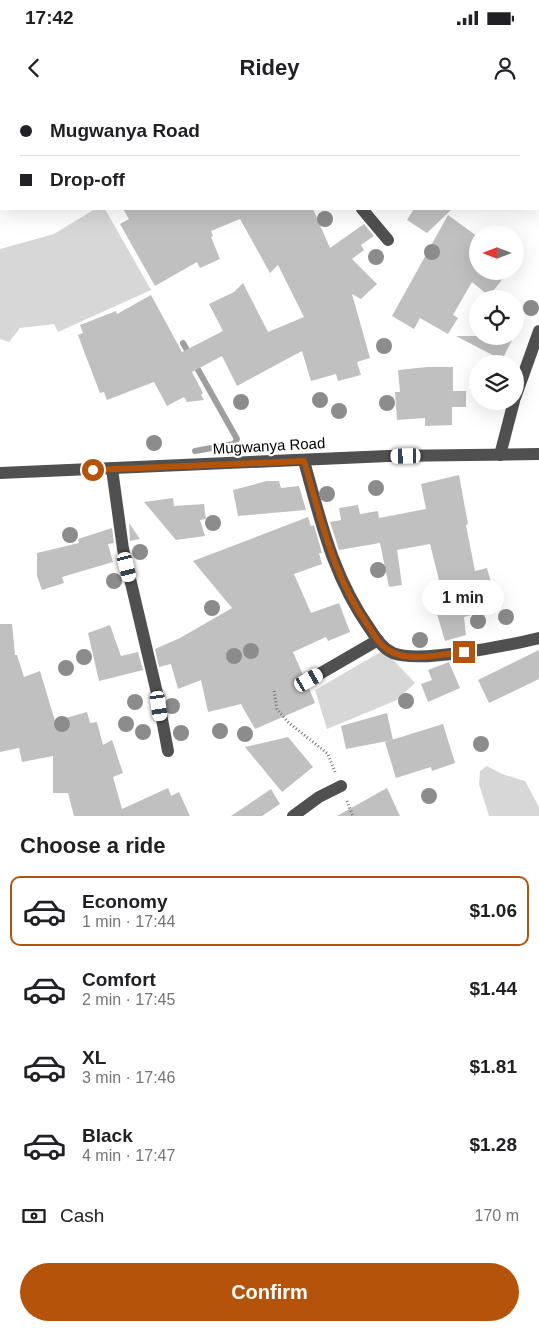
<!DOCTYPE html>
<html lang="en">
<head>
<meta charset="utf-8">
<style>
  :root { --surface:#fff; --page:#f2f2f2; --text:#202124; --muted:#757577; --line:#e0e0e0; --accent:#b45309 }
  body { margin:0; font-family:Arial,sans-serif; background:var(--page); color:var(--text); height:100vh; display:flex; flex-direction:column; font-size:19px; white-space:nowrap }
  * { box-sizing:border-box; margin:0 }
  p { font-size:16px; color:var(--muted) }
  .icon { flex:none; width:28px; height:28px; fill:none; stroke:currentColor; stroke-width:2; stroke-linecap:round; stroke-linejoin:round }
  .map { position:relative; height:716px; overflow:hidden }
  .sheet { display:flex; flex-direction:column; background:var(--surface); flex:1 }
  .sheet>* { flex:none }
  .banner { position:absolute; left:0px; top:0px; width:540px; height:110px; box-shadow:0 5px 20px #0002; display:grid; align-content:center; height:110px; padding:0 20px; background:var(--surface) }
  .needle { width:32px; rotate:270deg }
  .tools { position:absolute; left:469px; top:125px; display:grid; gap:10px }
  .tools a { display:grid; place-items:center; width:55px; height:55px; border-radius:50%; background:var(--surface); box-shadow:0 5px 20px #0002; font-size:25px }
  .end { position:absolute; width:22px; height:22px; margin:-11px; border:6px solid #b45309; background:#fff; box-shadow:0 0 0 2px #fff }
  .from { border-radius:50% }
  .bubble { position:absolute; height:35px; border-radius:18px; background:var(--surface); box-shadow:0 5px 20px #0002; font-size:16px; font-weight:800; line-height:35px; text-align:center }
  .car { position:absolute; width:15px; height:30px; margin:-15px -8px; border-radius:6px; box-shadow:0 0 4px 1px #0007; background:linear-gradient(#fff 24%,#345 0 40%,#fff 0 76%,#345 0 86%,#fff 0) }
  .banner b { display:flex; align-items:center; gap:18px; height:48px; font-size:19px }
  .banner b+b { border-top:1px solid var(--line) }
  .banner i { width:12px; height:12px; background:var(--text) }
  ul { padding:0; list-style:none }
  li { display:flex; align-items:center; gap:15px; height:70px; margin:0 10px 8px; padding:0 10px; border:2px solid transparent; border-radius:10px }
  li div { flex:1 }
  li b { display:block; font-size:19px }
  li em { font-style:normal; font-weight:800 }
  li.current { border-color:var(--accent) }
  li>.icon { width:45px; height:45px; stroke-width:1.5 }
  h2 { padding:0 20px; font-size:22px; line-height:60px }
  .pay { display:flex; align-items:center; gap:12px; height:55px; padding:0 20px; font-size:19px }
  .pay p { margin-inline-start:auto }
  .button { display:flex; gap:10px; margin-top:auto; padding:10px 20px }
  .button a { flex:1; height:58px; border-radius:30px; background:var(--accent); color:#fff; font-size:20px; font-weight:800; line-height:58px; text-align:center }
  .status { display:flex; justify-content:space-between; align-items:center; height:35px; padding:0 25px; background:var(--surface); direction:ltr }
  .status svg { height:14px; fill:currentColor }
  header { display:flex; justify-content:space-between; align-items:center; height:65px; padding:0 20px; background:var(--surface); font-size:22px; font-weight:800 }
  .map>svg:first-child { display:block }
</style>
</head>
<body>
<div class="status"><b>17:42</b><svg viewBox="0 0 49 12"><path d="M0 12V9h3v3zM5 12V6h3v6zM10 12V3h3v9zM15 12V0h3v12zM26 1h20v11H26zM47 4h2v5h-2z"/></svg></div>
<header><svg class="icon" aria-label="back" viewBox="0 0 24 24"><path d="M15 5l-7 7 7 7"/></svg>Ridey<svg class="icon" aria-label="person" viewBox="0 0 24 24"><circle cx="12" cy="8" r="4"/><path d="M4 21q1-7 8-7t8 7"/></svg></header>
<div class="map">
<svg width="539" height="716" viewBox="0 0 539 716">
  <rect width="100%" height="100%" fill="#fff"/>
  <g fill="#d7d7d7">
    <path d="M95 109H105L151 190 58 232 54 224 20 228 9 242 0 239V149L54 134Z"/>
    <path d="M384 550 415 583 397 600 327 629 315 590Z"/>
    <path d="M487 666 502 674 525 681 539 707V716H489L479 684 480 671Z"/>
  </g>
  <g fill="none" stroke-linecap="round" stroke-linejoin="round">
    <path stroke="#9e9e9e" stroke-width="6" d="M183 243 237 339 234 344 195 351"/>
  </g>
  <g fill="#c0c0c0">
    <path d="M123 109H313L330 148 364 124 374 136 361 145 364 150 352 159 377 184 361 199 352 194 370 258 357 262 361 275 338 281 336 274 311 281 302 251 237 286 222 256 192 272 203 293 201 295 204 300 187 302 184 297 167 306 154 282 107 300 104 292 100 293 85 254 78 235 83 233 80 225 116 211 117 214 151 195 182 252 223 231 209 204 234 192 243 183 268 232 304 217 278 165 270 173 240 119 211 131 213 136 211 137 220 159 200 168 197 162 155 186 120 124 129 119Z"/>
    <path d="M414 109H452L427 133 407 120Z"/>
    <path d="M448 115 478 137V171H509L489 196 472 182 453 215 458 218 448 234 420 218 414 229 392 216Z"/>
    <path d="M456 236H514L502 260Z"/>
    <path d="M427 267H453V291H466V307H452V325L425 326V318L397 320 395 292H400L398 270Z"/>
    <path d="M459 375 468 424 466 425 475 471 487 468 498 508 464 517 466 535 445 541 429 487 440 484 430 444 397 450 402 485 389 487 380 443 339 450 330 422 341 420 339 408 358 405 360 414 378 411 379 418 426 409 421 384Z"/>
    <path d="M267 381H279L281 388 299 386 306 410 238 416 233 390Z"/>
    <path d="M173 398 174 406 204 404 206 419 200 420 205 436 176 440 144 402Z"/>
    <path d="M308 417 311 426 314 425 322 453H319L322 464 294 474 311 513 339 503 350 532 328 541 326 537 293 552 303 575 302 584 309 588 315 603 255 629 241 604 208 612 201 580 178 589 171 564 159 567 155 549 180 538 232 508 193 461Z"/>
    <path d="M129 423 140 439 130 441Z"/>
    <path d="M112 428 114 443 108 444 113 462 62 477 64 483 42 490 37 476V453L79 443 78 439Z"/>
    <path d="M0 524H12L15 555H17L24 577 40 571 55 621 87 612 90 623 97 622 103 645 112 640 123 673 113 677 122 709 168 688 171 696 179 692 190 716H74L68 693H53V656L22 662 19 648 0 652Z"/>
    <path d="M110 525 121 556 138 552 143 570 99 581 88 533Z"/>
    <path d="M539 550V579L489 603 478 580Z"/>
    <path d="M449 562 460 588 428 602 421 584 432 580 428 570Z"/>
    <path d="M387 613 393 640 346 649 341 626Z"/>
    <path d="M443 624 455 663 432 671 431 667 396 678 385 642Z"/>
    <path d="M288 637 313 667 282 692 245 647Z"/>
    <path d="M387 688 400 716H337Z"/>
    <path d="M271 689 280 704 262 716H231Z"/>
  </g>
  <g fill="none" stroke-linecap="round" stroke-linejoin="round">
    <g stroke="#727272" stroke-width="3" stroke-dasharray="1 2.5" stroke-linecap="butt">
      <path d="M274 591 277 609 288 622 328 654 335 672"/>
      <path d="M347 701 353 716"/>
    </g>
    <g stroke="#505050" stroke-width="12">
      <path d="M313 0 314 1"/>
      <path d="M362 109 388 140"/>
      <path d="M515 298 539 231"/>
      <path d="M500 355 514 301"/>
      <path d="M304 361C321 422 333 477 370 529 376 538 382 548 393 553 419 564 510 545 539 538"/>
      <path d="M112 369 123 449 157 593 168 651"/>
      <path d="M0 373 388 356 539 354"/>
      <path d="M309 580 378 540"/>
      <path d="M293 716 319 697 341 686"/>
    </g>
  </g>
  <g fill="#8c8c8c">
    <circle cx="325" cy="119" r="8"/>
    <circle cx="432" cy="152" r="8"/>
    <circle cx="376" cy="157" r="8"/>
    <circle cx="531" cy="208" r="8"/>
    <circle cx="384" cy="246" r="8"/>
    <circle cx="320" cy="300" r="8"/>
    <circle cx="241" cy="302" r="8"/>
    <circle cx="387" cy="303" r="8"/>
    <circle cx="339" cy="311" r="8"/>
    <circle cx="154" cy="343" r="8"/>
    <circle cx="376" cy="388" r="8"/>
    <circle cx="327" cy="394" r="8"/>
    <circle cx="213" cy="423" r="8"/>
    <circle cx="70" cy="435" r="8"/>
    <circle cx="140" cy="452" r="8"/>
    <circle cx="378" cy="470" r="8"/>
    <circle cx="114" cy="481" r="8"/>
    <circle cx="212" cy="508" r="8"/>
    <circle cx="506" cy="517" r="8"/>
    <circle cx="478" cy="521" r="8"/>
    <circle cx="420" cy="540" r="8"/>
    <circle cx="251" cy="551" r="8"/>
    <circle cx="234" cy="556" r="8"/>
    <circle cx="84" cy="557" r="8"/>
    <circle cx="66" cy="568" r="8"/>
    <circle cx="406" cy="601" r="8"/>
    <circle cx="135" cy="602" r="8"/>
    <circle cx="172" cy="606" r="8"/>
    <circle cx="62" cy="624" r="8"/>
    <circle cx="126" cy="624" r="8"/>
    <circle cx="220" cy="631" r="8"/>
    <circle cx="143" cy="632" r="8"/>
    <circle cx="181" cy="633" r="8"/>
    <circle cx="245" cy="634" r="8"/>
    <circle cx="481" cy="644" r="8"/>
    <circle cx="429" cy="696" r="8"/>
  </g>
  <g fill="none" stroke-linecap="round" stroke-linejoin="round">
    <path stroke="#b45309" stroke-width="6" d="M93 370 304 361C321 419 333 477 369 527 375 537 381 547 392 552 411 562 443 554 464 552"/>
  </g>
  <g text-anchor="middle" stroke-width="4.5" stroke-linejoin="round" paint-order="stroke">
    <g font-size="15" fill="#000" stroke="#fff">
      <text transform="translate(269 346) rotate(-3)" y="5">Mugwanya Road</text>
    </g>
  </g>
</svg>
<div class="tools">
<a><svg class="needle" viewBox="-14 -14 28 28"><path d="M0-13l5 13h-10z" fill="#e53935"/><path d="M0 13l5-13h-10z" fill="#757577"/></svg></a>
<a><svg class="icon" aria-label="locate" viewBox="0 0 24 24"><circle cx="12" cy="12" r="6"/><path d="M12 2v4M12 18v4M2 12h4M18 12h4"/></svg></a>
<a><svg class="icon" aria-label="layers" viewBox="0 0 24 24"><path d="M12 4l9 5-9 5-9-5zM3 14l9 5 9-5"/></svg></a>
</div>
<i class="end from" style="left:93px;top:370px"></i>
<i class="end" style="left:464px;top:552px"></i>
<div class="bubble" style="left:422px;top:480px;width:82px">1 min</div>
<i class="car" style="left:406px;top:356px;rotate:269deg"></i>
<i class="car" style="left:127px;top:467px;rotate:166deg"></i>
<i class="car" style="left:309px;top:580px;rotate:60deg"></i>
<i class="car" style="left:159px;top:606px;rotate:172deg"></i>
<div class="banner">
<b><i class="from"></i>Mugwanya Road</b>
<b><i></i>Drop-off</b>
</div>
</div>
<section class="sheet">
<h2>Choose a ride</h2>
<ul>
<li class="current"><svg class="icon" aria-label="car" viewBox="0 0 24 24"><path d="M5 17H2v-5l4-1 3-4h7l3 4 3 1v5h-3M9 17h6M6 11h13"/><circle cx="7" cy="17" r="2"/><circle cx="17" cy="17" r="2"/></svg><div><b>Economy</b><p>1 min · 17:44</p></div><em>$1.06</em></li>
<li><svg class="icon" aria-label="car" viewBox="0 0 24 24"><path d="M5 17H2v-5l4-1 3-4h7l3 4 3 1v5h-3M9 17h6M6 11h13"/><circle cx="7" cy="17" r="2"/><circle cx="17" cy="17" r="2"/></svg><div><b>Comfort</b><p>2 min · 17:45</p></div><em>$1.44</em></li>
<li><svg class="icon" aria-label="car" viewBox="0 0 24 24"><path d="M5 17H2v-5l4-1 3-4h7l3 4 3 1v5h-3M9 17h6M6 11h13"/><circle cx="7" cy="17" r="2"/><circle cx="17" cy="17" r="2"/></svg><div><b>XL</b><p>3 min · 17:46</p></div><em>$1.81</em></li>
<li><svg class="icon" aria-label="car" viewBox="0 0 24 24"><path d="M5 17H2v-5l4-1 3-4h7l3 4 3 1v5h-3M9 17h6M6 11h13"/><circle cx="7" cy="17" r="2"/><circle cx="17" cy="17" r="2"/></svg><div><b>Black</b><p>4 min · 17:47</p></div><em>$1.28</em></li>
</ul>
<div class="pay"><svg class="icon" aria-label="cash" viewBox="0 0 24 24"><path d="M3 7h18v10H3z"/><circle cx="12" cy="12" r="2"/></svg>Cash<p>170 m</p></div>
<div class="button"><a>Confirm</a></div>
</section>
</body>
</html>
